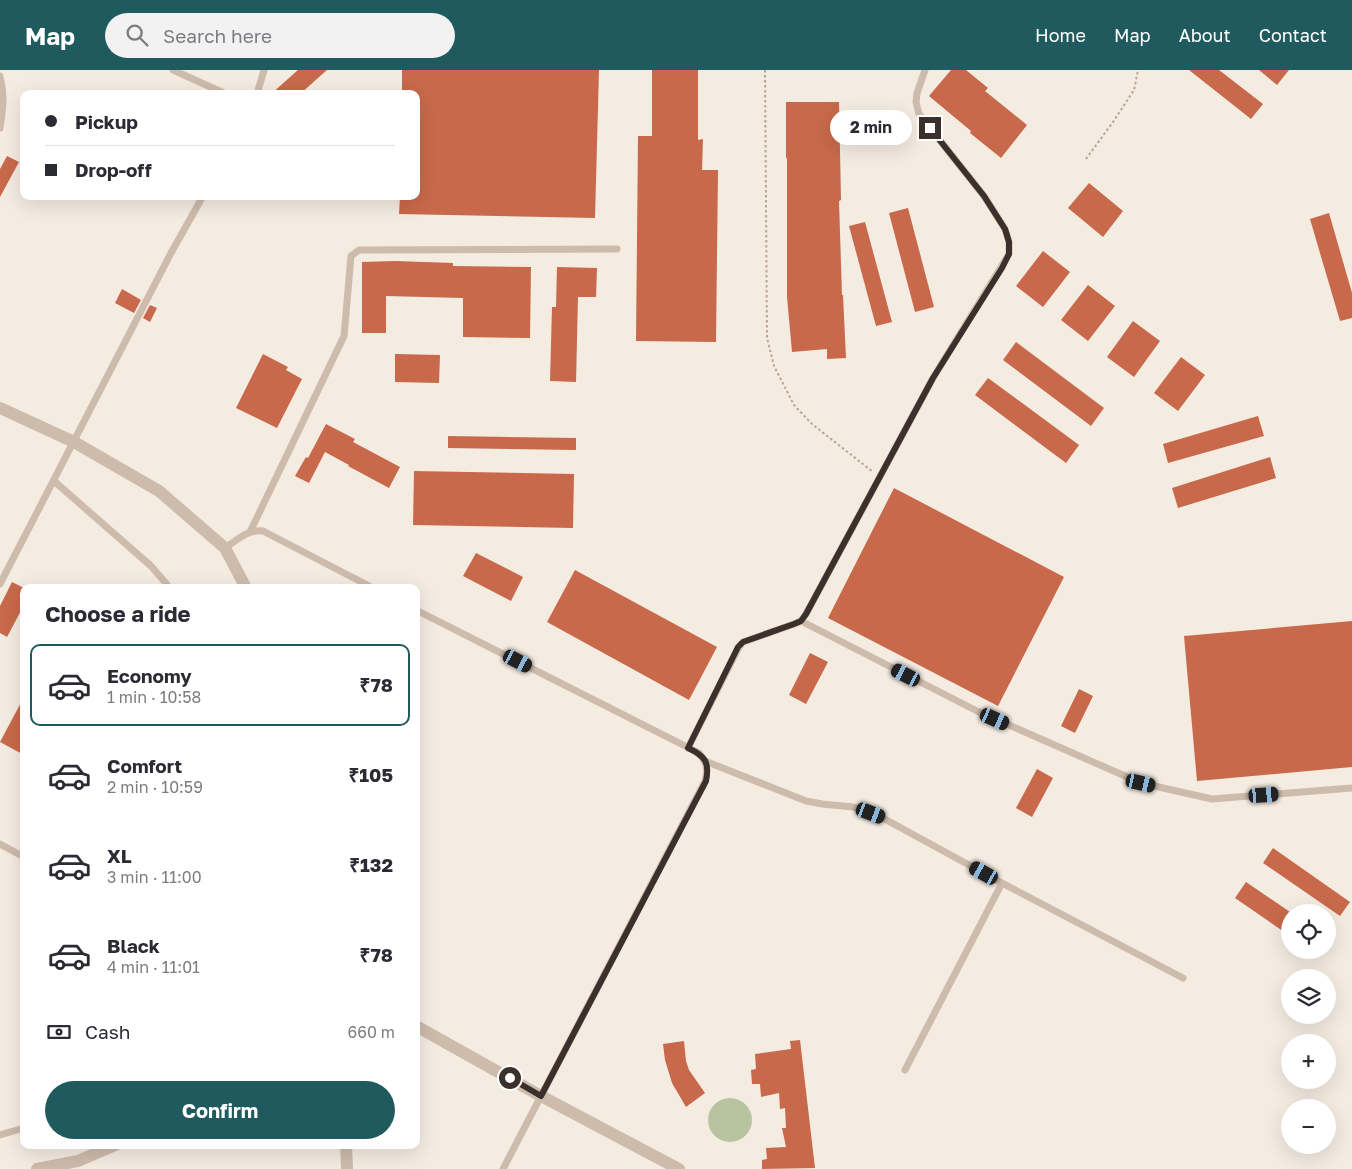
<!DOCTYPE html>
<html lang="en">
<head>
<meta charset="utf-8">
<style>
  :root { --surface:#fff; --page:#f2f2f3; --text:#2b2b33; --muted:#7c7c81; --line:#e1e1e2; --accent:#1f5a5e }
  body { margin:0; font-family:"Golos Text",sans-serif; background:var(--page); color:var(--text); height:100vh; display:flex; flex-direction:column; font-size:19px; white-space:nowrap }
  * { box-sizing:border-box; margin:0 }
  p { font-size:16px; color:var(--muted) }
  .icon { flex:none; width:28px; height:28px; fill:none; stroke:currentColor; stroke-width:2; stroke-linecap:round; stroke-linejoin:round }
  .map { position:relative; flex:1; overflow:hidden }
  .drawer { position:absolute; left:20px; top:514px; width:400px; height:565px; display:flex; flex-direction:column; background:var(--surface); border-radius:10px; box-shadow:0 5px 20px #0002 }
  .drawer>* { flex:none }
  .hud { position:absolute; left:20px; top:20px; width:400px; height:110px; border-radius:10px; box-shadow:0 5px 20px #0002; display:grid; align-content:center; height:110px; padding:0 25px; background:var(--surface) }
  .fabs { position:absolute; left:1281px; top:834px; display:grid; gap:10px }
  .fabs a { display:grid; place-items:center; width:55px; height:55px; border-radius:50%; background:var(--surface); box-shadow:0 5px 20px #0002; font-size:25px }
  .end { position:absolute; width:22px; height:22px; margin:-11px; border:6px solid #3b302b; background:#fff; box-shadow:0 0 0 2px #fff }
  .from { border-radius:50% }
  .bubble { position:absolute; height:35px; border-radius:18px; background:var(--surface); box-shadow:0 5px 20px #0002; font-size:16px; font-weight:700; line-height:35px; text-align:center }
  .car { position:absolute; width:15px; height:30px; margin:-15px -8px; border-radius:6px; box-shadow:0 0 4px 1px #0007; background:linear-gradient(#222 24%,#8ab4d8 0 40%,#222 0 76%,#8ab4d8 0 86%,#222 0) }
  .hud b { display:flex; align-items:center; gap:18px; height:48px; font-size:19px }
  .hud b+b { border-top:1px solid var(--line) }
  .hud i { width:12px; height:12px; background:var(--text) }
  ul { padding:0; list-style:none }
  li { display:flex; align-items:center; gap:15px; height:82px; margin:0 10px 8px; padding:0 15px; border:2px solid transparent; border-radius:10px }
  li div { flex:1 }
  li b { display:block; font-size:19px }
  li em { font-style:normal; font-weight:700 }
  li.current { border-color:var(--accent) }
  li>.icon { width:45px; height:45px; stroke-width:1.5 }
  h2 { padding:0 25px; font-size:22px; line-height:60px }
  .pay { display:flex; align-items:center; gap:12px; height:55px; padding:0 25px; font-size:19px }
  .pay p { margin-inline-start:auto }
  .cta { display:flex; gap:10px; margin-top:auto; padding:10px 25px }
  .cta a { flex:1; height:58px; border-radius:30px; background:var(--accent); color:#fff; font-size:20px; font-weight:700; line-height:58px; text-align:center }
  header { display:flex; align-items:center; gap:30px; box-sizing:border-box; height:70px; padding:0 25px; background:var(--accent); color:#fff }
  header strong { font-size:24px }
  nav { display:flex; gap:28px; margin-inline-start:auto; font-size:18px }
  .search { width:350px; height:45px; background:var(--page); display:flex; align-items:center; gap:12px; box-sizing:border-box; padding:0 18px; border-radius:28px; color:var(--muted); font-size:19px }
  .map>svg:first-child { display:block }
</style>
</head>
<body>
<header>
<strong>Map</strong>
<div class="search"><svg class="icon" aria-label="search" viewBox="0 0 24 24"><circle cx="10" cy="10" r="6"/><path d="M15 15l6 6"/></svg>Search here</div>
<nav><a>Home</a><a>Map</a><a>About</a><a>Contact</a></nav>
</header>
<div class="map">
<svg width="1352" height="1099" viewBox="0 0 1352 1099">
  <rect width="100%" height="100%" fill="#f4ebe1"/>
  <circle fill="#b8c4a0" cx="730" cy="1050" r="22"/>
  <g fill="#c8694b">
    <path d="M298 0H327L300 24H271Z"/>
    <path d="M402 0H599L595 148 399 144 400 126H416V24H402Z"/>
    <path d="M652 0H698V70L703 69 702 100H718L716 272 636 271 638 66H652Z"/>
    <path d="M951 0H966L988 18 985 21 1027 55 1001 88 970 63 971 61 929 26Z"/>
    <path d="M1189 0H1219L1263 34 1251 49Z"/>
    <path d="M1259 0H1289L1277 15Z"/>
    <path d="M786 32H839L841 130 839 131 842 225H843L846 288 827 289V279L792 282 787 227V88H786Z"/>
    <path d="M7 86 19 92 0 127V99Z"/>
    <path d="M1089 113 1123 141 1103 167 1068 138Z"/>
    <path d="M908 138 934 237 915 242 889 143Z"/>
    <path d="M1329 143 1352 223V248L1340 251 1310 149Z"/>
    <path d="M865 152 892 252 876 256 849 156Z"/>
    <path d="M1043 181 1070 202 1043 237 1016 216Z"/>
    <path d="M395 191 453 193V196L531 197 530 268 463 267V228L386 226V263H362V192Z"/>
    <path d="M557 197 597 198 596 227H578L576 312 550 311 552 237H556Z"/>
    <path d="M1088 215 1115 236 1088 271 1061 250Z"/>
    <path d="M122 219 141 230 134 243 115 233Z"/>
    <path d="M150 235 157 238 150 252 143 248Z"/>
    <path d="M1133 251 1160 271 1134 307 1107 287Z"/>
    <path d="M1016 272 1104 338 1091 356 1003 290Z"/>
    <path d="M263 284 288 297 286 300 302 309 277 358 236 338Z"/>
    <path d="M395 284 440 285 439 313 395 312Z"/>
    <path d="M1181 287 1205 305 1178 341 1154 323Z"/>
    <path d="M988 308 1079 375 1066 393 975 325Z"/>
    <path d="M1258 346 1264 366 1168 393 1163 374Z"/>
    <path d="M326 354 355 369 353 372 400 397 389 418 348 396 349 395 325 382 309 413 295 406 306 387 308 388Z"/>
    <path d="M448 366 576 368V380L448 378Z"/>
    <path d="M1270 387 1276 408 1178 438 1172 418Z"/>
    <path d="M414 401 574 404 573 458 413 455Z"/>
    <path d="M894 418 1064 507 998 636 828 548Z"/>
    <path d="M476 483 523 507 511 531 463 506Z"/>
    <path d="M575 500 717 577 689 630 547 552Z"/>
    <path d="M12 512 24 518V535L7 567 0 563V536Z"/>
    <path d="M1352 551V697L1197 711 1184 566Z"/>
    <path d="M810 583 828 592 806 634 789 625Z"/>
    <path d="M1079 619 1093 626 1075 663 1061 656Z"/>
    <path d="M24 627V685L0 672Z"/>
    <path d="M1037 699 1053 708 1032 747 1016 738Z"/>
    <path d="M1273 778 1350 832 1340 846 1263 793Z"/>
    <path d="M1246 812 1290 842V866L1235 828Z"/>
    <path d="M800 970 815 1098 762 1099V1090L767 1089 766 1078 786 1077 782 1058H786L785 1038 780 1039 779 1023 761 1027 760 1014H752L751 1000 756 999 755 984 791 979 790 971Z"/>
    <path d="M684 971 686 991 689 1000 705 1023 686 1037 672 1013 665 990 663 974Z"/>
  </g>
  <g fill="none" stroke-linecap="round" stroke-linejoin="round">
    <g stroke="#b9a596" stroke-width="2" stroke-dasharray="2.5 2.5" stroke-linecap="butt">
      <path d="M765 0 767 268 774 296 794 335 812 354 873 402"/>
      <path d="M1086 89 1113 52 1134 20 1138 0"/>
    </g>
    <g stroke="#cdbbac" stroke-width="7">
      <path d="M173 0 226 24"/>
      <path d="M0 6C5 26 3 38 0 58"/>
      <path d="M257 24 264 0"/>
      <path d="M54 411 151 496 170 518"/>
      <path d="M250 462 344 266 351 186 359 180 617 179"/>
      <path d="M225 478C237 470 248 459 263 461L373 518"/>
      <path d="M0 514 171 183 203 126"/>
      <path d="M416 540 699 683C707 693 708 699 705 711L503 1099"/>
      <path d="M801 551 977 641 1141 713 1212 729 1352 718"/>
      <path d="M688 678 739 577 743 572 794 554 801 551 806 544 933 308 1009 184V172L1005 159 984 126 919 44 916 32 917 23 925 0"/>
      <path d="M705 691 806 731 822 734 853 737 881 747 1002 813 1183 908"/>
      <path d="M0 774 24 787"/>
      <path d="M905 1000 1002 813"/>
      <path d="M0 1065 24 1058"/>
    </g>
    <g stroke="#cdbbac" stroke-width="12">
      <path d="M0 338 74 372 159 421 225 478 246 518"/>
      <path d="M416 956 541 1026 679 1099"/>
      <path d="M346 1075 347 1099"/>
      <path d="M37 1099 78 1091 115 1075"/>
    </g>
  </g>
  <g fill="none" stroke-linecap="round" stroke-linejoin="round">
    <path stroke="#3b302b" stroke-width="6" d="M510 1008 541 1026 706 711C710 692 705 686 688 678L738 577 743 572 794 554 801 551 806 544 933 308 1002 198 1009 184V172L1005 159 984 126 930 58"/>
  </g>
</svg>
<div class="fabs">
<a><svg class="icon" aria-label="locate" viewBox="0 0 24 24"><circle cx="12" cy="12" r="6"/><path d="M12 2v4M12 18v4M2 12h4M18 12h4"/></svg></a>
<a><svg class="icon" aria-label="layers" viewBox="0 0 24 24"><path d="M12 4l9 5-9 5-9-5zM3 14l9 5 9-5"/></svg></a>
<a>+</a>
<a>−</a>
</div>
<i class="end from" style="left:510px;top:1008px"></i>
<i class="end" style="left:930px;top:58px"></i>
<div class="bubble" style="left:830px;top:40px;width:82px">2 min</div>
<i class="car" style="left:518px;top:591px;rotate:117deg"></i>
<i class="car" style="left:906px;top:605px;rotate:297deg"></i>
<i class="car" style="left:995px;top:649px;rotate:114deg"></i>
<i class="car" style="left:1141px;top:713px;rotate:103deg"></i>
<i class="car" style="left:1264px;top:725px;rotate:86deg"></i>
<i class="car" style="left:871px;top:743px;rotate:111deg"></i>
<i class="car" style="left:984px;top:803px;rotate:299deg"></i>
<div class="hud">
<b><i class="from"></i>Pickup</b>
<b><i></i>Drop-off</b>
</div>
<section class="drawer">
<h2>Choose a ride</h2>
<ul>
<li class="current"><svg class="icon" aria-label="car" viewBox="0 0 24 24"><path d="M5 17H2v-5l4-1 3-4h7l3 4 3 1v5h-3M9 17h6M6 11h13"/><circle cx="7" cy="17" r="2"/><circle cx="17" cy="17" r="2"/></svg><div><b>Economy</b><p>1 min · 10:58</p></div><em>₹78</em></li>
<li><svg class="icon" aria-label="car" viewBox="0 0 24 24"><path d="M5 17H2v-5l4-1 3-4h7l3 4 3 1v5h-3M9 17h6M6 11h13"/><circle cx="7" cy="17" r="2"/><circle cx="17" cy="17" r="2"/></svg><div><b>Comfort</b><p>2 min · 10:59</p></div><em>₹105</em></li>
<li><svg class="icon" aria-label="car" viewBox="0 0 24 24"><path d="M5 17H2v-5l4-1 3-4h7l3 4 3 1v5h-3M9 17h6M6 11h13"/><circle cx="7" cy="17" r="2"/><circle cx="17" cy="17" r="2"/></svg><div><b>XL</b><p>3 min · 11:00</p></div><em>₹132</em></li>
<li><svg class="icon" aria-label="car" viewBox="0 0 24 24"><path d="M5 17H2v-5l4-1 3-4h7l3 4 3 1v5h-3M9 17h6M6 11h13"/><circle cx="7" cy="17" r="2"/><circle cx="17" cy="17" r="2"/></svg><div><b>Black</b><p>4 min · 11:01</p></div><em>₹78</em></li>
</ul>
<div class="pay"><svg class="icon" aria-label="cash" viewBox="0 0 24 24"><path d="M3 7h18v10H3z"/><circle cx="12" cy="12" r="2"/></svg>Cash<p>660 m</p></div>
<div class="cta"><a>Confirm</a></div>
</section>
</div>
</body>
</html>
